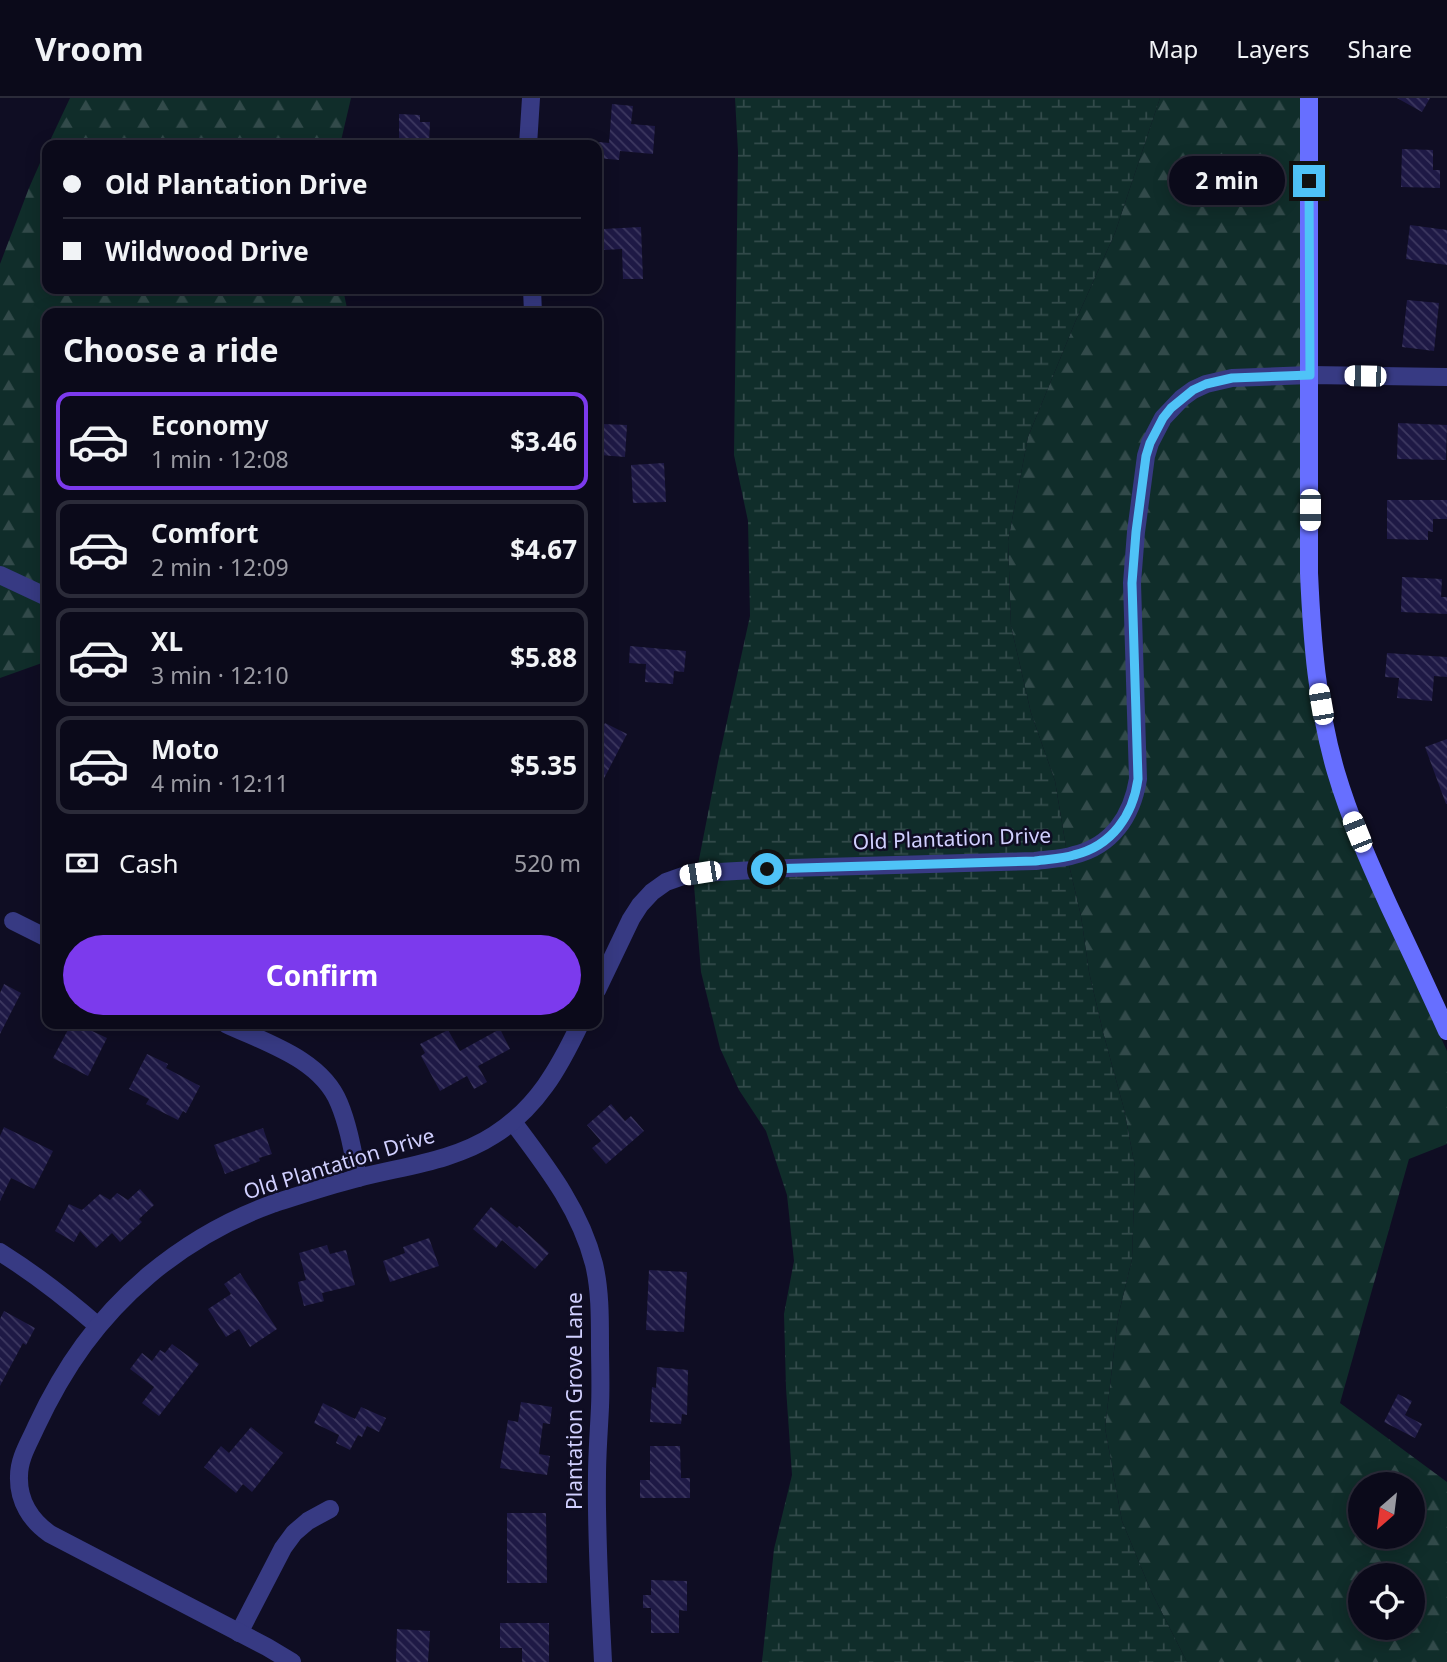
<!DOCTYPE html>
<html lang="en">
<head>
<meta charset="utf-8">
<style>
  :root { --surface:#0b0a1a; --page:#141323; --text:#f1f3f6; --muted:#9a9aa2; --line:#2b2b39; --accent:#7c3aed }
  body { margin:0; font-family:"Noto Sans",sans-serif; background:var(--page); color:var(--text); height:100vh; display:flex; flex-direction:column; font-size:26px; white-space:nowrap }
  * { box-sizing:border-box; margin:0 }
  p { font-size:23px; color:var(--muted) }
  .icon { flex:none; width:38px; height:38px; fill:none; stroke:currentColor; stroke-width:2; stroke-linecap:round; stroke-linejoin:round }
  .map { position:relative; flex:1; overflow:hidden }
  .drawer { position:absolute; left:42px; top:210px; width:560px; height:721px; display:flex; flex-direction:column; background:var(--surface); border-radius:14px; box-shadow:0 4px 18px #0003,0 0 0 2px var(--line) }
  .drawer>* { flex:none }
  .hud { position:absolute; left:42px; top:42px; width:560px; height:154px; border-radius:14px; box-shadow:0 4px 18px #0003,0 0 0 2px var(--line); display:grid; align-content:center; height:154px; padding:0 21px; background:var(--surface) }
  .needle { width:46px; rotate:208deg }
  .buttons { position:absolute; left:1348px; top:1374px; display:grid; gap:14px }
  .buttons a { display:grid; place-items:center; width:77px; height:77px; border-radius:50%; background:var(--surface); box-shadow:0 4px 18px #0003,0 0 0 2px var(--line); font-size:35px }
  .end { position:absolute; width:32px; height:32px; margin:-16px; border:9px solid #4fc3f7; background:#111; box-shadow:0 0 0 4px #111 }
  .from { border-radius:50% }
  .bubble { position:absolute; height:49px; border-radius:24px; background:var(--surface); box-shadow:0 4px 18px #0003,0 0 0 2px var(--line); font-size:23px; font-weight:700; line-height:49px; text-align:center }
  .car { position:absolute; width:21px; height:42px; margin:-21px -10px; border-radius:9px; box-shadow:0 0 5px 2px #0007; background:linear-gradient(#fff 24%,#345 0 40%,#fff 0 76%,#345 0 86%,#fff 0) }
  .hud b { display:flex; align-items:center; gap:24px; height:66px; font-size:26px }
  .hud b+b { border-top:2px solid var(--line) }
  .hud i { width:18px; height:18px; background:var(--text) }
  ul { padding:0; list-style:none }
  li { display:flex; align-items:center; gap:21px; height:98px; margin:0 14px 10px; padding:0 7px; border:4px solid var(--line); border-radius:14px }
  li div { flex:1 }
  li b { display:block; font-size:26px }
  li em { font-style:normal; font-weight:700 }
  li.selected { border-color:var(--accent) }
  li>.icon { width:63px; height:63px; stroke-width:1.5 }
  h2 { padding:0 21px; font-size:32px; line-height:84px }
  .pay { display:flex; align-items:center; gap:18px; height:77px; padding:0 21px; font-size:26px }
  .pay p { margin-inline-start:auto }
  .primary-button { display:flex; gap:14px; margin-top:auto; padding:14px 21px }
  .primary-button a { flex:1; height:80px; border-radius:42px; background:var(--accent); color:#fff; font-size:28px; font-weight:700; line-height:80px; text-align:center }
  header { display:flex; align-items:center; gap:42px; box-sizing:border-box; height:98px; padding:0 35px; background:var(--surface); border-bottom:2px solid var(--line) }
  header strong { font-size:33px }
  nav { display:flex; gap:38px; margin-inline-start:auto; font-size:24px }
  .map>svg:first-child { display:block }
</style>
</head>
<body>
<header>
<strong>Vroom</strong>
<nav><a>Map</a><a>Layers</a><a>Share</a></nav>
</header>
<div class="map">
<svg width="1447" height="1564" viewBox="0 0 1447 1564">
  <defs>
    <pattern id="forest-firs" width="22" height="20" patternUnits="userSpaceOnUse" patternTransform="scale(1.75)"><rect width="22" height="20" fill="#102d2a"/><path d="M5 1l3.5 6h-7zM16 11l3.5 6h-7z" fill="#324a4a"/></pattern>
    <pattern id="wetland-marsh" width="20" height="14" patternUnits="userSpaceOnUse" patternTransform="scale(1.75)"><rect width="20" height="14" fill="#102d2a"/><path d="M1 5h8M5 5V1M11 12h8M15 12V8" fill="none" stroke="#324a4a"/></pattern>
    <pattern id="building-back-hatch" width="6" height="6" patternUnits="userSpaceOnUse" patternTransform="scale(1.75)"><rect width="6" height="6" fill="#1e1945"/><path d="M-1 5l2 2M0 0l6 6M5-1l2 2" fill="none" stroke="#3e3961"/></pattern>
  </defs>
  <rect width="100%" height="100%" fill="#0f0d23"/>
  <g fill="url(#forest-firs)" fill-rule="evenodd">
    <path d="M70 0H351L340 47H48Z"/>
    <path d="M1160 0H1301L1302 476 1358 758 1447 953V1046L1409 1061 1340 1305 1447 1384V1564H1187L1151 1493 1122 1423 1105 1330 1118 1219 1132 1161 1135 1069 1124 1011 1103 934 1089 874 1081 818 1069 767 1055 683 1031 615 1011 528 1008 443 1028 339 1076 222 1115 135ZM1360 1386H1412V1438H1360ZM1360 1477H1412V1530H1360Z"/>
    <path d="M47 49V191H343L348 215H47V558L42 565 0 580V166L29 90Z"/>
  </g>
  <path fill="url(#wetland-marsh)" d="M735 0H1160L1115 135 1076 222 1028 339 1008 443 1011 528 1031 615 1055 683 1069 767 1081 818 1089 874 1103 934 1124 1011 1135 1069 1132 1161 1118 1219 1105 1330 1122 1423 1151 1493 1187 1564H762L774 1451 792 1377 786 1290 784 1216 794 1163 787 1097 766 1033 739 992 720 950 701 874 694 787 718 664 750 518 748 423 734 357 738 54Z"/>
  <g fill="url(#building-back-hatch)">
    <path d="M1397 0H1430L1422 14Z"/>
    <path d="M612 6 633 8 631 26 655 28 653 56 620 53 619 62 597 60 599 44 609 45Z"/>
    <path d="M399 16 420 17V24H430L429 47H399Z"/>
    <path d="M1402 51 1433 52V72H1440V90L1401 89Z"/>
    <path d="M1410 127 1447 132V167L1406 161Z"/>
    <path d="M641 129 643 181H623L622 151 604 152 603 131Z"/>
    <path d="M1407 202 1439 205 1434 253 1402 249Z"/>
    <path d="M1398 325 1447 327 1446 362 1397 361Z"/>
    <path d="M602 326 627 327 625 359 600 357Z"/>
    <path d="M664 365 666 404 633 405 631 367Z"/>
    <path d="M1387 402H1447V421H1433V434L1428 433V442L1387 441Z"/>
    <path d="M1402 479 1442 481 1441 499H1447V516L1401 514Z"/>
    <path d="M630 548 686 553 684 574 674 573 673 586 645 584 646 566 629 565Z"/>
    <path d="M1387 555 1447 559V579L1434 578 1432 603 1397 600 1399 580 1385 579Z"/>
    <path d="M605 625 627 636 597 694V641Z"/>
    <path d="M1447 641V706H1446L1425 649Z"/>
    <path d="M4 886 21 895 0 936V895Z"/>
    <path d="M71 926H77L107 940 88 978 53 960Z"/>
    <path d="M500 931 510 951 478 968 487 984 474 991 467 978 440 993 421 958 425 955 420 946 448 932 460 953Z"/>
    <path d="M147 956 168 966 166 970 200 988 186 1015 183 1013 178 1022 146 1006 149 1001 129 991Z"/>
    <path d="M611 1006 625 1023 631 1018 644 1033 606 1066 592 1050 601 1043 587 1027Z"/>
    <path d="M4 1029 53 1053 34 1091 11 1080 0 1103V1038Z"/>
    <path d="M263 1030 272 1056 259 1060 260 1063 225 1076 214 1047Z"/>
    <path d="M140 1091 154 1107 139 1121 142 1124 120 1144 112 1135 96 1150 80 1133 74 1144 55 1133 69 1106 82 1112 100 1096 110 1102 117 1095 128 1102Z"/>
    <path d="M491 1109 517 1130 519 1128 549 1155 535 1171 502 1142 496 1150 473 1131Z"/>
    <path d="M429 1140 439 1168 390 1184 383 1163 405 1155 403 1149Z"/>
    <path d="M327 1147 330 1156 346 1152 355 1187 322 1195 324 1203 304 1208 298 1184 306 1182 299 1155Z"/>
    <path d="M649 1172 687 1174 684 1234 646 1232Z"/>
    <path d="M240 1175 277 1231 250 1249 239 1231 226 1239 208 1211 231 1196 224 1186Z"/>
    <path d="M4 1213 35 1230 26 1247 23 1245 0 1288V1221Z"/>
    <path d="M172 1246 199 1266 159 1318 142 1305 154 1289 130 1271 142 1255 152 1263 160 1252 165 1255Z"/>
    <path d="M657 1269 688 1272 687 1317 682 1316 681 1326 650 1324 652 1289 656 1290Z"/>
    <path d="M1398 1296 1412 1303 1405 1317 1422 1326 1415 1340 1384 1324Z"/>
    <path d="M521 1304 552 1309 550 1326 543 1325 539 1356 550 1358 547 1377 500 1370 508 1322 518 1324Z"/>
    <path d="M323 1305 355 1321 361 1309 386 1320 379 1334 367 1328 362 1339 358 1337 350 1352 336 1345 339 1337 314 1325Z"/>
    <path d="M251 1329 283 1355 252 1394 243 1386 236 1395 204 1369 221 1348 229 1355Z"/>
    <path d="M650 1348H680L681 1380H690V1400H640V1382H650Z"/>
    <path d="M507 1415H546L547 1485H507Z"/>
    <path d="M651 1482 687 1483V1513L679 1512V1535H651V1510H643V1497H651Z"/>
    <path d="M500 1525H549V1564H522V1550H500Z"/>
    <path d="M397 1531 430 1533 428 1564H396Z"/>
  </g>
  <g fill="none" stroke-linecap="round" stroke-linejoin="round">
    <g stroke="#373a83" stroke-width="18">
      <path d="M528 47 531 0"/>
      <path d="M532 191 533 215"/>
      <path d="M0 477 47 499"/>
      <path d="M13 823 47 840"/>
      <path d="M597 892 631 821 640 807 652 794 666 784 683 778 700 775 790 770 1035 763C1048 761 1062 761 1074 757 1112 748 1132 718 1138 681L1132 485 1136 434 1146 358 1150 345 1163 320 1182 300 1193 292 1206 286 1232 280 1310 277 1447 279"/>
      <path d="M226 926C266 945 321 961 339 1005 349 1029 353 1055 358 1080"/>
      <path d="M513 1024C546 1068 580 1111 594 1166 600 1191 600 1219 600 1245 600 1266 601 1288 600 1309 599 1332 597 1355 597 1378 596 1440 600 1502 603 1564"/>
      <path d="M0 1154C35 1176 66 1200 98 1228"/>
      <path d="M239 1535 283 1450 294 1435 308 1423 330 1411"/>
      <path d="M292 1564 267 1549 50 1436C31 1423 18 1403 19 1378 19 1360 29 1345 36 1329 64 1269 98 1220 149 1177 185 1147 228 1122 272 1106 300 1097 330 1087 358 1080 404 1068 454 1063 494 1037 537 1010 559 970 580 926"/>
    </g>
    <path stroke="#676fff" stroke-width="18" d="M1309 0V475C1312 542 1317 609 1336 674 1350 721 1369 764 1389 808 1409 850 1428 891 1447 933"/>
  </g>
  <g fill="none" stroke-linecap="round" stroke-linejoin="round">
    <path stroke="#4fc3f7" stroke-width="9" d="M767 771 1035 763C1048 761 1062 761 1074 757 1112 748 1133 717 1138 681L1132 485 1136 434 1146 358 1150 345 1163 320 1171 310 1193 292 1206 286 1232 280 1310 277 1309 83"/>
  </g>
  <g text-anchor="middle" stroke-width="5" stroke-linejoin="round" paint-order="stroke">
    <g font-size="21" fill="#d1d0ff" stroke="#0f0d23">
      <text transform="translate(952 741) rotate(-2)" y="7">Old Plantation Drive</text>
      <text transform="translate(339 1066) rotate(-17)" y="7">Old Plantation Drive</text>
      <text transform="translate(575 1303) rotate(-90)" y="7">Plantation Grove Lane</text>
    </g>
  </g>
</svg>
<div class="buttons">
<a><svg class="needle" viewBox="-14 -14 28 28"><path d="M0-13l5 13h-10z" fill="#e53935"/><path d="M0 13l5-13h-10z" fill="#9a9aa2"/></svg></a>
<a><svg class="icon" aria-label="locate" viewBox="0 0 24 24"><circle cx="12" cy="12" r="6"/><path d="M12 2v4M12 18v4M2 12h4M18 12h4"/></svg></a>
</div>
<i class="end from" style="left:767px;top:771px"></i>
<i class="end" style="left:1309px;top:83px"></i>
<div class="bubble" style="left:1169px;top:58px;width:116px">2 min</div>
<i class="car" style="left:1365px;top:278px;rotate:271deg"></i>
<i class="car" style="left:1310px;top:412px;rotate:180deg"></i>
<i class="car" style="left:1321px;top:606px;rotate:350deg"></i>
<i class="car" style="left:1357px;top:734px;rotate:338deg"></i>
<i class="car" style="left:700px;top:775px;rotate:261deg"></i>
<div class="hud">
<b><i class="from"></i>Old Plantation Drive</b>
<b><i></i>Wildwood Drive</b>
</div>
<section class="drawer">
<h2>Choose a ride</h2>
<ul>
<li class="selected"><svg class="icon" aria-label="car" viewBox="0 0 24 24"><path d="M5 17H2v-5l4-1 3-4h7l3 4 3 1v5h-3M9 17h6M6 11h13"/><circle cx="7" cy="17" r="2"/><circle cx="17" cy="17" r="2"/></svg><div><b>Economy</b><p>1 min · 12:08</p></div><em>$3.46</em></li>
<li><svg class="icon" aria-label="car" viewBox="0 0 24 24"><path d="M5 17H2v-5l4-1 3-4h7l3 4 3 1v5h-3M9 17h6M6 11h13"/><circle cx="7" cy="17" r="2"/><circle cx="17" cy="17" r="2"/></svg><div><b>Comfort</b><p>2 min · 12:09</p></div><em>$4.67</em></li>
<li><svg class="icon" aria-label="car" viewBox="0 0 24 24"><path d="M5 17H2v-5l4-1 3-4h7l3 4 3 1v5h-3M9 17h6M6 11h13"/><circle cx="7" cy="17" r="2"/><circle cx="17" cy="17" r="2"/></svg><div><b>XL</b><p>3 min · 12:10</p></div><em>$5.88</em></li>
<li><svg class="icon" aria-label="car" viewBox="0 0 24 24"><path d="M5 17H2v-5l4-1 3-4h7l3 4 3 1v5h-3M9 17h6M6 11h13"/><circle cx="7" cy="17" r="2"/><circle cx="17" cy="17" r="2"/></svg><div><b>Moto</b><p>4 min · 12:11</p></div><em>$5.35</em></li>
</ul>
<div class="pay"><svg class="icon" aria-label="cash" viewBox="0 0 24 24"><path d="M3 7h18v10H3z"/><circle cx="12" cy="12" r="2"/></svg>Cash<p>520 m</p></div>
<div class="primary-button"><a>Confirm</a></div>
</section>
</div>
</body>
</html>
